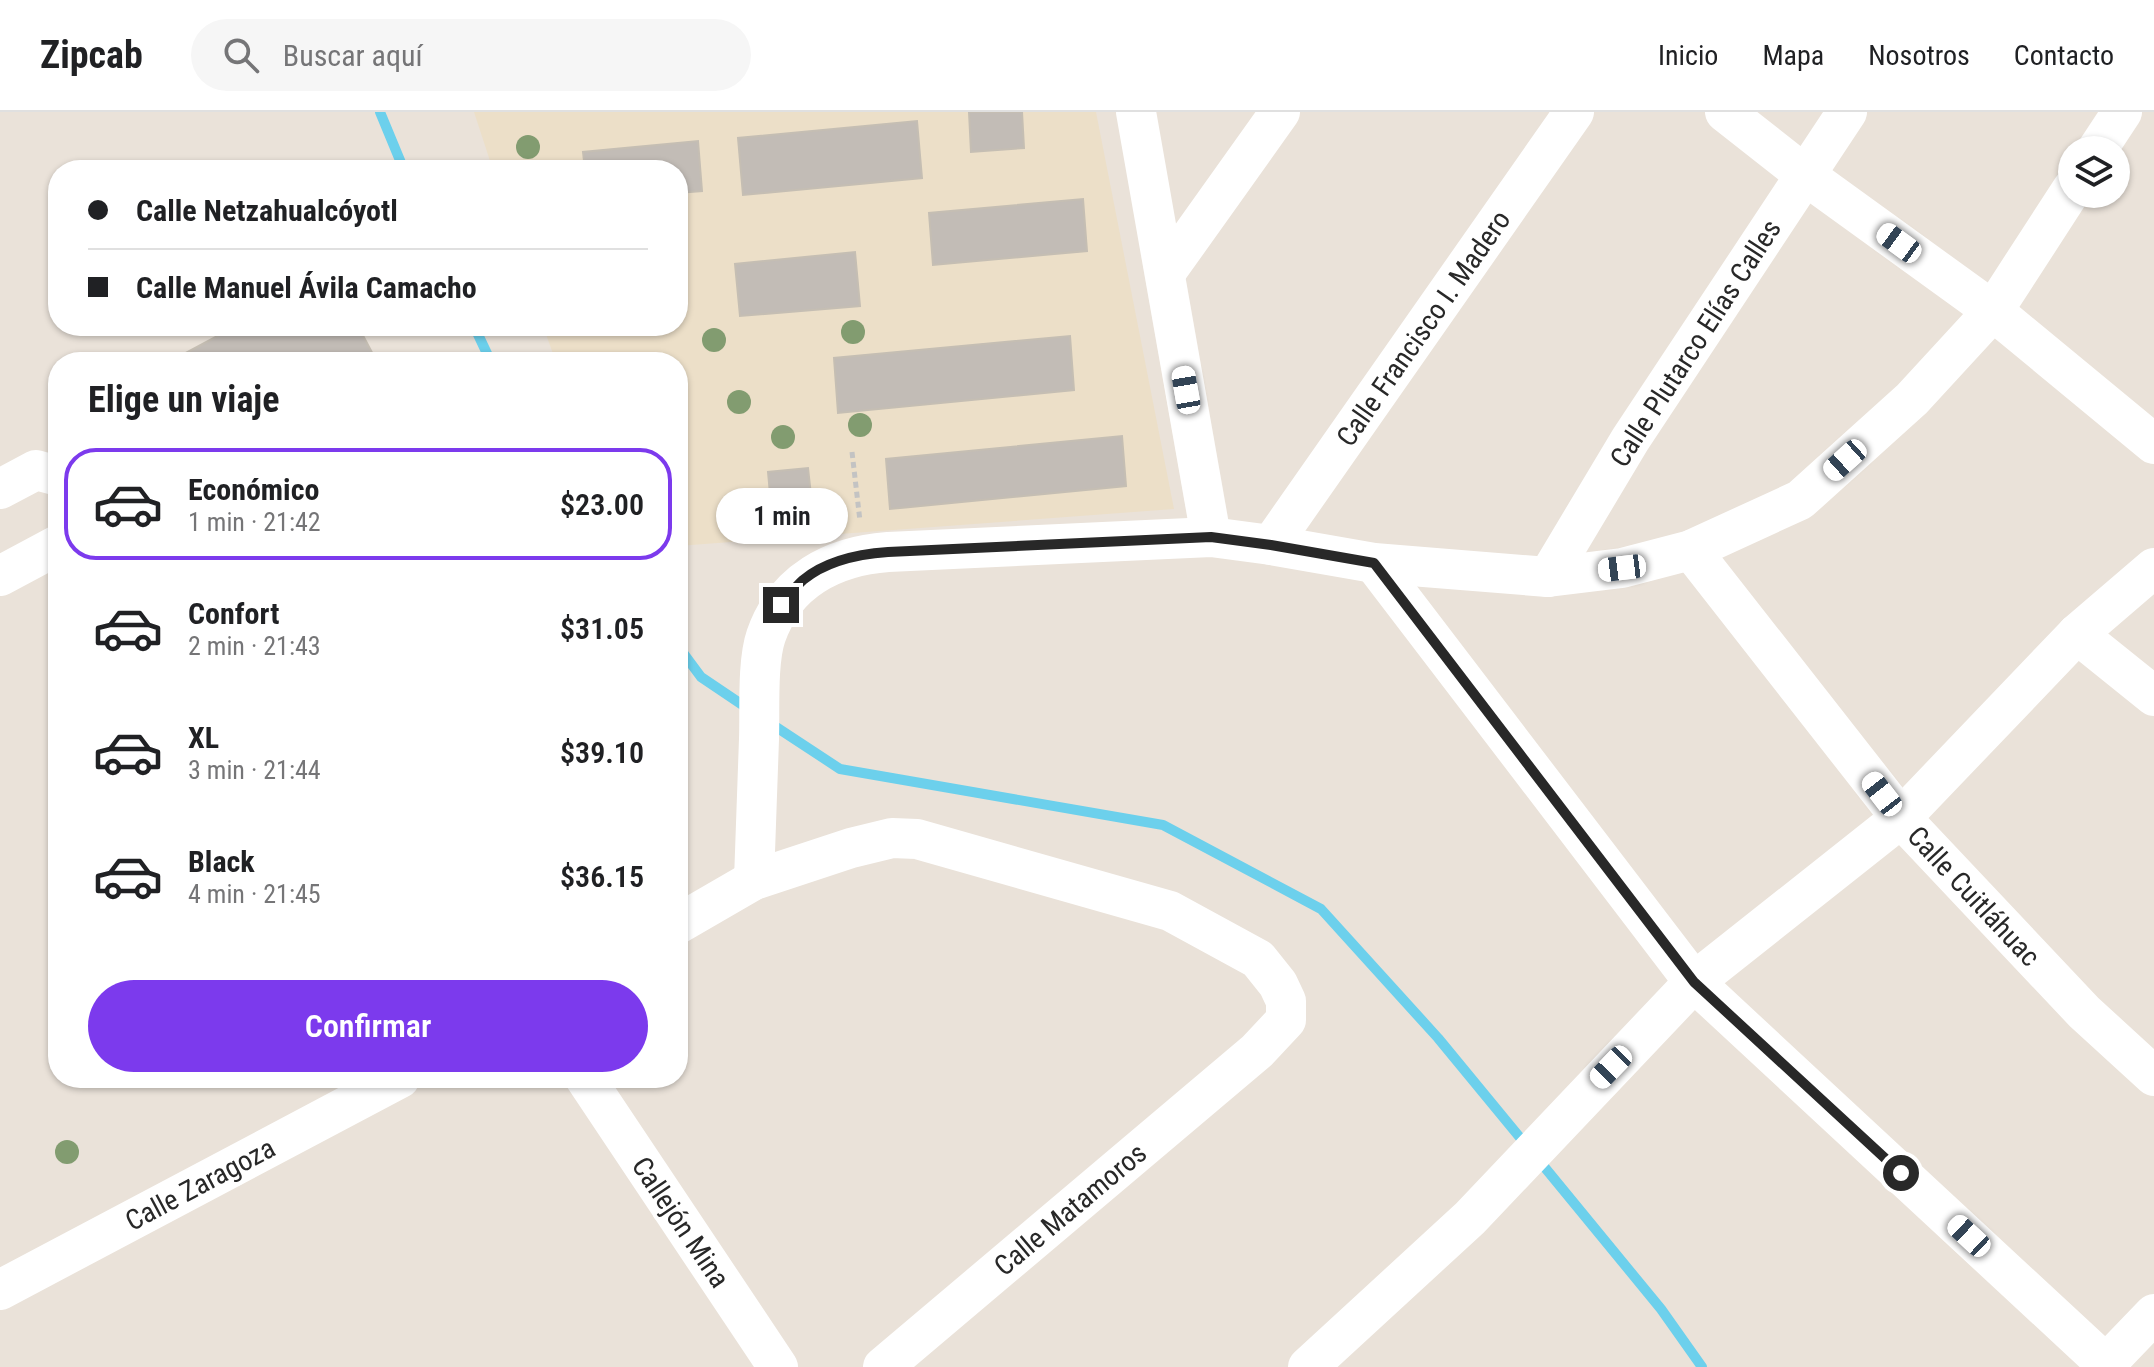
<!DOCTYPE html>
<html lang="es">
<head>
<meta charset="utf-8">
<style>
  :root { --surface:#fff; --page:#f6f6f6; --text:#202124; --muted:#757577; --line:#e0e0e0; --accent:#7c3aed }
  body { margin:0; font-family:"Roboto Condensed",sans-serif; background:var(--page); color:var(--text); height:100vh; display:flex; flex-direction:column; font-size:30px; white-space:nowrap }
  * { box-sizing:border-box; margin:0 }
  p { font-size:26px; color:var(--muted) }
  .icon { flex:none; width:44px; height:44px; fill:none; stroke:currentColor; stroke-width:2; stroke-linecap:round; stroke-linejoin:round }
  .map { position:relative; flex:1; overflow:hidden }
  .side { position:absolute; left:48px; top:240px; width:640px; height:736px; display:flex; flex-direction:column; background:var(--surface); border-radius:32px; box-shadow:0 2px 6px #0004 }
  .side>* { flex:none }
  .top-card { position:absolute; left:48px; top:48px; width:640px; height:176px; border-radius:32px; box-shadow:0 2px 6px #0004; display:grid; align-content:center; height:176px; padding:0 40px; background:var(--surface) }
  .tools { position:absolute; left:2058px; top:24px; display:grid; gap:16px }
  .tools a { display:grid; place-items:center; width:72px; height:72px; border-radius:50%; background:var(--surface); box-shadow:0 2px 6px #0004; font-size:40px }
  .end { position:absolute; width:36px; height:36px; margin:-18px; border:10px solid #282828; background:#fff; box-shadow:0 0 0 4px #fff }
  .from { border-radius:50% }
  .bubble { position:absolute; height:56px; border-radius:28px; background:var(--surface); box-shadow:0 2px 6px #0004; font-size:26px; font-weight:600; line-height:56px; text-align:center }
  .car { position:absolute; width:24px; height:48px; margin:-24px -12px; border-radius:10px; box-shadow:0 0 6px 2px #0007; background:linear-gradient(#fff 24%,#345 0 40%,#fff 0 76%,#345 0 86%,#fff 0) }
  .top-card b { display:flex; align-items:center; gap:28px; height:76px; font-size:30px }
  .top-card b+b { border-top:2px solid var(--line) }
  .top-card i { width:20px; height:20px; background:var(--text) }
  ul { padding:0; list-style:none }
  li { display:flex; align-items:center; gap:24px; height:112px; margin:0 16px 12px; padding:0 24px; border:4px solid transparent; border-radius:32px }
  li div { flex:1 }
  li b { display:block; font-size:30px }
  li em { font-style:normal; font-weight:600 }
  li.on { border-color:var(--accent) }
  li>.icon { width:72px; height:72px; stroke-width:1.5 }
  h2 { padding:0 40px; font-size:36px; line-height:96px }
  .action { display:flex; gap:16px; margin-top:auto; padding:16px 40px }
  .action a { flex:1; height:92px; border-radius:48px; background:var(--accent); color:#fff; font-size:32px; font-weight:600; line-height:92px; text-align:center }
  header { display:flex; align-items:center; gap:48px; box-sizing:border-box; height:112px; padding:0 40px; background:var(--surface); border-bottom:2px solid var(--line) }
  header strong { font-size:38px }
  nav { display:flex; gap:44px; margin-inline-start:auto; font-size:28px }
  .search { width:560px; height:72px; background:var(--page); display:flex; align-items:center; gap:20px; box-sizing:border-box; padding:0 28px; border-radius:44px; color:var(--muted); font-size:30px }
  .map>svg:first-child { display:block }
</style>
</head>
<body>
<header>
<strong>Zipcab</strong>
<div class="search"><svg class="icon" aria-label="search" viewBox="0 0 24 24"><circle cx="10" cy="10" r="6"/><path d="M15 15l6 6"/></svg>Buscar aquí</div>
<nav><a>Inicio</a><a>Mapa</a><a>Nosotros</a><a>Contacto</a></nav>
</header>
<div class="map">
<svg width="2154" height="1255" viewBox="0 0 2154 1255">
  <rect width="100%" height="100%" fill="#eae2d9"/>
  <path fill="#ecdfc8" d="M474 0H1096L1174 397 678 434V250H556L543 214H678V58H493Z"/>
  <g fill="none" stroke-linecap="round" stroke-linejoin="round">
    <g stroke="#6cd0ec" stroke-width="10">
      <path d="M380 0 404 58"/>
      <path d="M474 214 491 250"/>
      <path d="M678 534 701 565 750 598"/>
      <path d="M770 611 840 657 1163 713 1321 797 1438 926 1527 1034"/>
      <path d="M1537 1046 1661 1197 1702 1255"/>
    </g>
  </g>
  <g fill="#c2bcb6" stroke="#c5beb3" stroke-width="2">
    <path d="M969 0H1022L1024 36 971 40Z"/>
    <path d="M917 9 922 66 743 83 738 26Z"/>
    <path d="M698 29 702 79 678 81V58H585L583 40Z"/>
    <path d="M1083 87 1087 139 933 153 929 101Z"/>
    <path d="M855 140 860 194 740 204 735 152Z"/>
    <path d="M236 214H358L377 250H169Z"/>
    <path d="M1070 224 1074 278 838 301 834 246Z"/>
    <path d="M1122 324 1126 374 890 397 886 347Z"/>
    <path d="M808 356 814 410 773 414 768 360Z"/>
  </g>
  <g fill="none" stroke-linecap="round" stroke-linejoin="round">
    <path stroke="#c3c3c3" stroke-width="5" stroke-dasharray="6 4" stroke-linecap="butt" d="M852 340 860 409"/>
    <g stroke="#fff" stroke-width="40">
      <path d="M1136 0 1211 425"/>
      <path d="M1725 0 1805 63 1993 199 2154 332"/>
      <path d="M2097 38 2122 0"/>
      <path d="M1166 160 1280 0"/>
      <path d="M0 377 36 358 58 364"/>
      <path d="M1271 433 1574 0"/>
      <path d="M1691 438 1901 706 2084 900 2154 964"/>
      <path d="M1374 451 1694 870 2109 1255"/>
      <path d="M0 464 58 433"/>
      <path d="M1548 465 1630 328 1847 0"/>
      <path d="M2077 522 2154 584"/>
      <path d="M754 768C756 721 757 674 759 627 760 599 757 550 766 524 785 469 833 444 888 440L1211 425 1271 433 1374 451 1548 465 1622 456 1691 438 1800 388 1912 287 1993 199 2072 77"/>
      <path d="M678 812 754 768 851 736 892 726 917 727 1170 799 1258 847 1278 872 1286 889V908L1257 939 883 1255"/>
      <path d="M585 966 778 1255"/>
      <path d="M0 1178 400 966"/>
      <path d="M1308 1255 1470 1106 1694 870 1901 706 2077 522 2154 456"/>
      <path d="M2103 1255 2154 1202"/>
    </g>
  </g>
  <g fill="#829c70">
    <circle cx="528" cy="35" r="12"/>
    <circle cx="853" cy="220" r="12"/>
    <circle cx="714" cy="228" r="12"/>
    <circle cx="739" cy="290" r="12"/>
    <circle cx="860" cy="313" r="12"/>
    <circle cx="783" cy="325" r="12"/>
    <circle cx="67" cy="1040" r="12"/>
  </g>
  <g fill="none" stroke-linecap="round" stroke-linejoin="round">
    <path stroke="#282828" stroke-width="10" d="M781 493C788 485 795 475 803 468 826 449 859 442 888 440L1211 425 1271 433 1374 451 1694 870 1901 1061"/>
  </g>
  <g text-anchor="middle" stroke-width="8" stroke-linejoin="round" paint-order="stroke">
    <g font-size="28" fill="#282828" stroke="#fff">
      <text transform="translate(1423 216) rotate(-55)" y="10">Calle Francisco I. Madero</text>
      <text transform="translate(1695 231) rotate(-57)" y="10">Calle Plutarco Elías Calles</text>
      <text transform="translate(1974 784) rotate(47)" y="10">Calle Cuitláhuac</text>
      <text transform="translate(200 1072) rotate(-28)" y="10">Calle Zaragoza</text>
      <text transform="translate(1070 1097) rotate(-40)" y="10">Calle Matamoros</text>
      <text transform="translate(681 1110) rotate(56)" y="10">Callejón Mina</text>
    </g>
  </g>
</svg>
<div class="tools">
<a><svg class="icon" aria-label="layers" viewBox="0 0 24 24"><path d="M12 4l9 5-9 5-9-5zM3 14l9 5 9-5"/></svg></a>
</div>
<i class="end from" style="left:1901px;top:1061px"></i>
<i class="end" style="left:781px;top:493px"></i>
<div class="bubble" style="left:716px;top:376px;width:132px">1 min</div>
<i class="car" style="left:1899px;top:131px;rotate:306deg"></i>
<i class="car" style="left:1186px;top:278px;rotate:350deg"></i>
<i class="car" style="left:1845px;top:348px;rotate:228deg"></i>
<i class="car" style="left:1622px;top:456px;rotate:263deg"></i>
<i class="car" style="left:1882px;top:682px;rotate:322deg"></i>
<i class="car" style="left:1611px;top:955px;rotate:224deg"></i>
<i class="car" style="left:1969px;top:1124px;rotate:313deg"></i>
<div class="top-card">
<b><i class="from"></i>Calle Netzahualcóyotl</b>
<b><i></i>Calle Manuel Ávila Camacho</b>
</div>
<section class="side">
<h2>Elige un viaje</h2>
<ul>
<li class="on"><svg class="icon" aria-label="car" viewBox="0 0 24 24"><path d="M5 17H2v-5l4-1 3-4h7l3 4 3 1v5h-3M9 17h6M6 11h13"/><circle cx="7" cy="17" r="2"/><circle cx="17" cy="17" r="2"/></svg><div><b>Económico</b><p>1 min · 21:42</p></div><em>$23.00</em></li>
<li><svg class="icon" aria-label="car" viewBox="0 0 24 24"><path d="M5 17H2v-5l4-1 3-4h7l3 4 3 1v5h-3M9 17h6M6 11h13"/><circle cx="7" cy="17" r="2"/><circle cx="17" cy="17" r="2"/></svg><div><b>Confort</b><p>2 min · 21:43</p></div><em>$31.05</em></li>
<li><svg class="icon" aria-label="car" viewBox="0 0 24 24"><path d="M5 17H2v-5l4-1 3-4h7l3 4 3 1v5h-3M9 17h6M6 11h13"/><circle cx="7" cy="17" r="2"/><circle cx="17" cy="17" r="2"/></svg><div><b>XL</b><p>3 min · 21:44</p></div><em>$39.10</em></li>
<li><svg class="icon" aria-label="car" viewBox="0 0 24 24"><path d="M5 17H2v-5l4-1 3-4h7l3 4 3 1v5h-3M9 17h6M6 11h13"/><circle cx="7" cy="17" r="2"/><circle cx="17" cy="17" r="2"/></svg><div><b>Black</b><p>4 min · 21:45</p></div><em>$36.15</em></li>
</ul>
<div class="action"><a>Confirmar</a></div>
</section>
</div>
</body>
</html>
